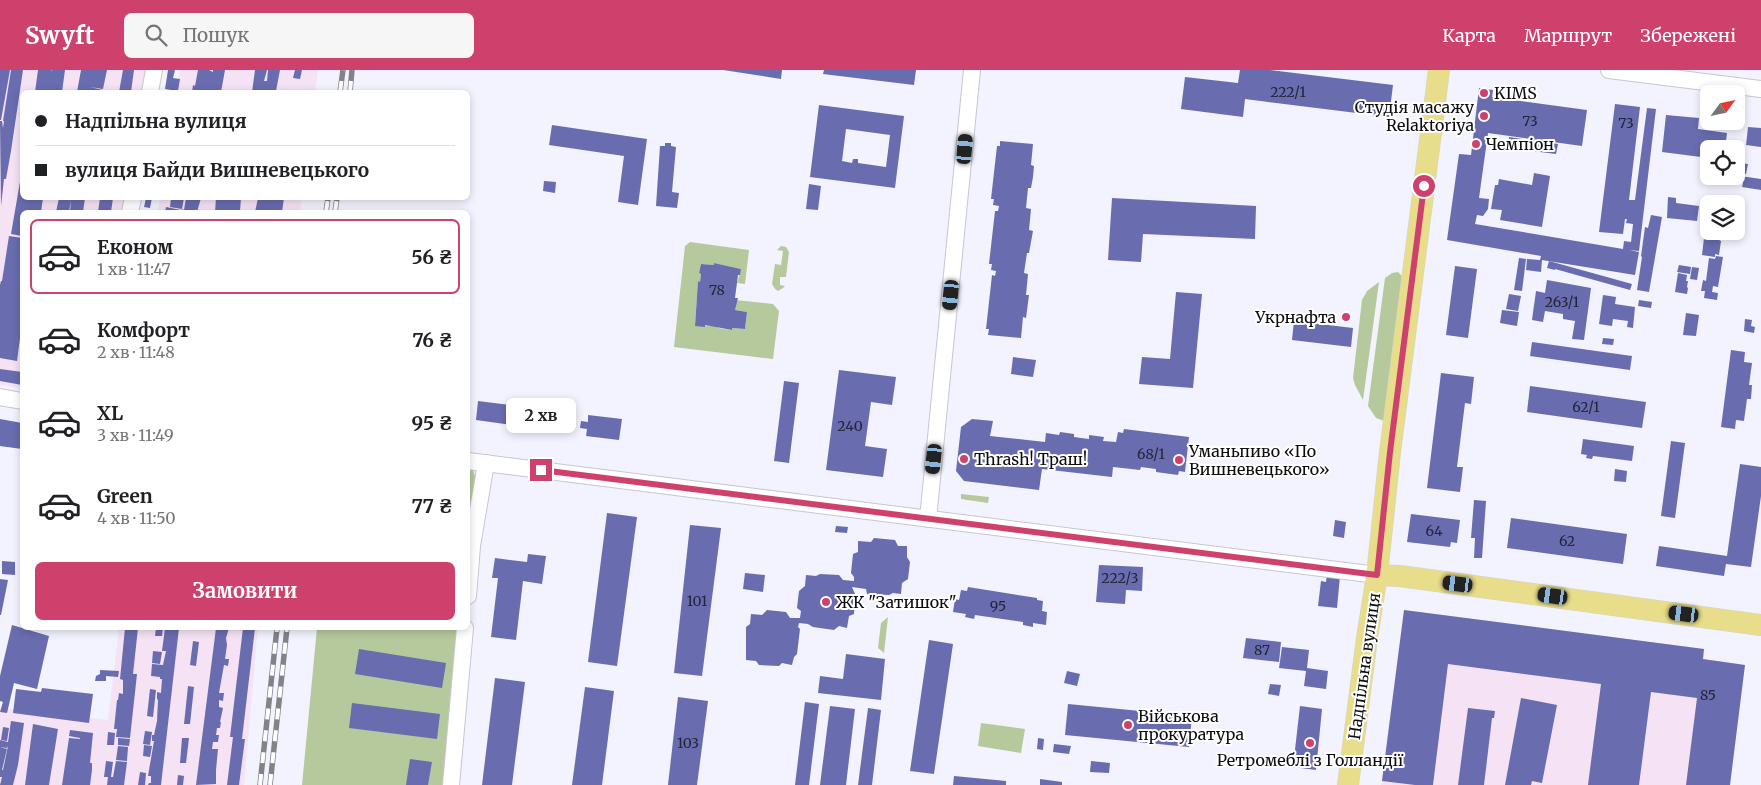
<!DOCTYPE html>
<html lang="uk">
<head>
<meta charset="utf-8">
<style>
  :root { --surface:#fff; --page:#f6f6f6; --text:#202124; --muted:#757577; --line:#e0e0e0; --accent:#cf416d }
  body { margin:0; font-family:Merriweather,serif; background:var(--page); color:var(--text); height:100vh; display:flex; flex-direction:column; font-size:19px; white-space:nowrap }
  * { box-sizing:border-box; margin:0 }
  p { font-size:16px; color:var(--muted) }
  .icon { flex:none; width:28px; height:28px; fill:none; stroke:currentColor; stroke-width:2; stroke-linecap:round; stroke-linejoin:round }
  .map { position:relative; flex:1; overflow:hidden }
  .panel { position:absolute; left:20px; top:140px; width:450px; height:420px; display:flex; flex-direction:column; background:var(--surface); border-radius:8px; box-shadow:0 2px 8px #0003 }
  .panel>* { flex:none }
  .banner { position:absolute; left:20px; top:20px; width:450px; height:110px; border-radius:8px; box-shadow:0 2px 8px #0003; display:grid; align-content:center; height:110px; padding:0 15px; background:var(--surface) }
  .needle { width:32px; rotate:57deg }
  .controls { position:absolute; left:1700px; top:15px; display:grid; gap:10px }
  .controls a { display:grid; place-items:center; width:45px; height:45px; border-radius:8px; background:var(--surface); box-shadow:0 2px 8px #0003; font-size:25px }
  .end { position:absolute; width:22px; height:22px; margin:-11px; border:6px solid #cf416d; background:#fff; box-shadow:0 0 0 2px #fff }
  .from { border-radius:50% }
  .bubble { position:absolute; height:35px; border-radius:8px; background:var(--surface); box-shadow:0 2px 8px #0003; font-size:16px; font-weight:700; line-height:35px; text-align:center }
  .car { position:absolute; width:15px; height:30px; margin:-15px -8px; border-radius:6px; box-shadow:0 0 4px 1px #0007; background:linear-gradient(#222 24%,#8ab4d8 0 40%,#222 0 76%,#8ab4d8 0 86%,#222 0) }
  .banner b { display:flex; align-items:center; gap:18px; height:48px; font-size:19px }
  .banner b+b { border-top:1px solid var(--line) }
  .banner i { width:12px; height:12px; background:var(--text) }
  ul { padding:9px 0 0; list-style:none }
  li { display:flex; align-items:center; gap:15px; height:75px; margin:0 10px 8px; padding:0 5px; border:2px solid transparent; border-radius:8px }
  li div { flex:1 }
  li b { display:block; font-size:19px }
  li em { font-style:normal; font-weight:700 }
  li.current { border-color:var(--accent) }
  li>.icon { width:45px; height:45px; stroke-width:1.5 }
  .cta { display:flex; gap:10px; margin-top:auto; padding:10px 15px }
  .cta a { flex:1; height:58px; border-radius:8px; background:var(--accent); color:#fff; font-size:20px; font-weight:700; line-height:58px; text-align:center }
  header { display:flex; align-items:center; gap:30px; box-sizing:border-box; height:70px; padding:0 25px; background:var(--accent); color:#fff }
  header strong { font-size:24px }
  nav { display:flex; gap:28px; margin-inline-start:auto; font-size:18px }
  .search { width:350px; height:45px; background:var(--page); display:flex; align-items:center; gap:12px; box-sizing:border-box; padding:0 18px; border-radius:8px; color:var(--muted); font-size:19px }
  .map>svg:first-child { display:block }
</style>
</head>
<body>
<header>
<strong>Swyft</strong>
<div class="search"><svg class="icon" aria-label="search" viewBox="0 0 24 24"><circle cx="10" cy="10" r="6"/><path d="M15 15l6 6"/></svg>Пошук</div>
<nav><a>Карта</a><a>Маршрут</a><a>Збережені</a></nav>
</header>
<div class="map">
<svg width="1761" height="715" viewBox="0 0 1761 715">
  <rect width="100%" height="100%" fill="#f2f3fe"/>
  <g fill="#f5e3f5">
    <path d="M0 0H146L143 22H22V128H124L122 142H22V318L0 315Z"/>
    <path d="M180 0H318L315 22H176Z"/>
    <path d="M160 128H302L300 142H158Z"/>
    <path d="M1404 540 1704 579 1703 589 1745 595 1730 715H1381Z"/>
    <path d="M119 558H258L244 715H0V638L108 650Z"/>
  </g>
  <g fill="#b6c99c">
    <path d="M690 172 749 180 745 214 737 213 741 199 714 193V195L701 194 699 203 701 204 700 212H698L695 255 718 256V258L731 260 732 258 745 259 747 242 735 240 736 230 773 234 779 241 773 289 674 277 685 176Z"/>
    <path d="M781 176 786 177 789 182 786 207H780V215L785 216 783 218 778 221 775 219 772 214 775 194 781 195 783 181 777 180Z"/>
    <path d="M1398 202 1402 206 1384 351 1376 348 1368 336 1385 208 1392 203Z"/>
    <path d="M1379 212 1363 330 1355 315 1353 308 1362 230 1367 221Z"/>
    <path d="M468 395 473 400 476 409 468 499Z"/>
    <path d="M961 424 989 427 988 433 961 429Z"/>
    <path d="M888 547 884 583 878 578 881 553Z"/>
    <path d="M317 558H462L448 715H302Z"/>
    <path d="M981 653 1025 659 1021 683 978 676Z"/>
  </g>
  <g fill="#696caf" fill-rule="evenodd">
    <path d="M0 0H10L1 50H0Z"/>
    <path d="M11 0H23L11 81 6 109H4L1 136 0 51H2L3 58 4 51H3Z"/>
    <path d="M38 0H51L52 1V0H65L62 22H35Z"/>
    <path d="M81 0H107L103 19 90 17 103 20V22H77Z"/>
    <path d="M123 0H134L131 22H119Z"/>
    <path d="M168 0H175L173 8 180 9 178 21 165 19Z"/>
    <path d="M198 0H209L213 2V0H225L221 22H192L193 15 195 16Z"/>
    <path d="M255 0H267L264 11H267L268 0H280L276 21 265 20V22H252Z"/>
    <path d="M295 0H302L300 9 293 8Z"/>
    <path d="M723 0H782L781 9Z"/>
    <path d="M824 0H916L914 15 823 4Z"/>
    <path d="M1240 0H1270L1393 15 1389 47 1245 29 1243 47 1181 39 1185 7 1238 13Z"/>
    <path d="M1479 18 1493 20 1492 27 1587 40 1582 76 1488 63 1479 128 1489 129 1488 139 1483 146 1477 145 1475 154 1623 179 1624 171 1631 172 1633 154 1626 153 1627 149H1625L1623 164 1599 162 1615 34 1640 37 1629 130H1635L1647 38 1656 39 1639 181 1629 180 1639 182 1635 205 1542 190 1541 202 1526 200 1527 189 1540 190 1541 186 1447 170 1459 84 1471 85Z"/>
    <path d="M819 35 904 46 895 118 810 107ZM846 59 890 65 886 97 858 93V89H853L852 93 842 91Z"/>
    <path d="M1666 45 1699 48 1698 59 1727 63 1725 79H1709V88L1662 82Z"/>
    <path d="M552 55 647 69 638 135 618 132 624 86 549 75Z"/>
    <path d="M1748 57 1761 58V77L1746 75Z"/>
    <path d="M1509 67 1558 74 1556 84 1508 78Z"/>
    <path d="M1000 71 1033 74 1031 95 1034 96 1033 107 1031 118H1028L1026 138 1031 139 1029 160 1033 161 1029 183H1027L1024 203 1028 204 1026 225H1029L1026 248 1023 247 1021 268 988 265 989 259H986L992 205 995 206 996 201 991 200 992 194H989L995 141H998L999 136 993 135 994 129H991L997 76H1000Z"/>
    <path d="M665 73H671V76L676 77 672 122 679 123 677 138 656 136 660 76H665Z"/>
    <path d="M1739 93 1748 94 1746 104 1736 103Z"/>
    <path d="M21 96 22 128H43L41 142H22V166L11 164 21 106Z"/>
    <path d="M1534 103 1550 106 1542 157 1500 150 1502 140 1491 139 1495 115H1498L1499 109 1532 115Z"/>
    <path d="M1740 106 1761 109V120L1742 117 1743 113 1738 112Z"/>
    <path d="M544 111 556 112 555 123 543 121Z"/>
    <path d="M809 114 821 116 818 140 806 139Z"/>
    <path d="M1668 127 1676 128V133L1699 136 1697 151 1667 148Z"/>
    <path d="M59 128H85L83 142H70L71 130 69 142H56Z"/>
    <path d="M100 128H113L111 142H98Z"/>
    <path d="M146 128H152L150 138 144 137Z"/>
    <path d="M171 128H184L182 139 170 137Z"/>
    <path d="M186 128H201L197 142H182V139L184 140Z"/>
    <path d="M216 128H241L240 141 239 142H215Z"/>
    <path d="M258 128H284L282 142H255Z"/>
    <path d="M1112 128 1256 136 1255 169 1143 164 1141 192 1108 190Z"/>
    <path d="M166 137 181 140V142H165Z"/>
    <path d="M1651 145 1662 147 1649 222 1637 220 1642 187 1641 186 1645 157 1648 158Z"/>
    <path d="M1705 159 1709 160V161H1720L1719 170 1721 171 1719 185 1715 184V187L1702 185Z"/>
    <path d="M9 166 22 168V253L17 291 0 288V215L1 211H2Z"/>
    <path d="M1716 186 1723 187 1718 217 1713 216 1712 222 1718 223 1717 230 1704 228 1705 221H1701L1703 210 1706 211 1709 188 1715 189Z"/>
    <path d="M1519 188 1526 189 1522 221 1514 220Z"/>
    <path d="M1549 191 1632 214 1630 220 1555 199V200L1547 198Z"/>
    <path d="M714 193 741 199 740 205H738L735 228H738L735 240 747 242 745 259 732 258V260L705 255V257L695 256 698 211 700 212 701 204 699 203 701 194 714 195Z"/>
    <path d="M1679 195 1691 197 1690 204 1677 202Z"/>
    <path d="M1455 196 1477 199 1468 268 1446 265Z"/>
    <path d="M1692 197 1699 198 1697 210 1690 209Z"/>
    <path d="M1678 203 1687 205 1686 211H1688L1687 217 1688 218 1687 224 1675 222Z"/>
    <path d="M1547 210 1591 218 1584 270 1572 269 1575 251 1563 249V244L1545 241 1543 252 1532 250 1536 221 1545 223Z"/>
    <path d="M1176 222 1202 224 1193 318 1139 314 1142 287 1170 289Z"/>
    <path d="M1509 224 1521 226 1518 241 1506 239Z"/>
    <path d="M1603 225 1616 227 1615 234 1635 237 1633 258 1627 257 1628 251 1613 249 1612 256 1599 254Z"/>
    <path d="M1639 230 1652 232 1651 238 1638 236Z"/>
    <path d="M1502 240 1519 242 1517 256 1500 253Z"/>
    <path d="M1686 243 1699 245 1696 266 1683 265Z"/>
    <path d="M1745 249 1752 250 1751 256 1755 257 1754 263 1744 261Z"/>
    <path d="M1294 251 1353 258 1351 277 1292 270Z"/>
    <path d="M1603 268 1614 269 1613 275 1602 274Z"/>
    <path d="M1532 272 1632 286 1630 300 1530 286Z"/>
    <path d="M1731 280 1745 282 1744 292 1752 293 1749 315H1752L1751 329H1747L1744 351 1736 350 1735 359 1721 357Z"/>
    <path d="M1013 287 1036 290 1033 307 1011 304Z"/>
    <path d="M0 299 22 302V315L0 311Z"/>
    <path d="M839 300 896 307 892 335 871 332 865 376 887 379 883 407 826 400Z"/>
    <path d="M1441 303 1474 307 1471 334 1465 333 1457 397H1463L1460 422 1427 418Z"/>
    <path d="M784 311 799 313 789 393 774 391Z"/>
    <path d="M1530 316 1646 332 1642 358 1527 342Z"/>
    <path d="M519 330 533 332 532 338 549 340 546 360 476 350 478 331 518 336Z"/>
    <path d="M588 345 622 349 619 370 586 366 587 359 580 358 581 351 588 352Z"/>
    <path d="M0 349 22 353V379L0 376Z"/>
    <path d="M972 349 993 351 990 366 1045 372 1046 363 1059 365 1060 362 1074 364V367L1081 368 1089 369V365L1104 367 1103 371 1116 372 1118 362 1123 363 1124 359 1189 367 1185 402 1179 401 1178 405 1156 402V399L1141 397 1140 400 1113 397 1112 407 1042 399 1039 420 964 411 956 401 961 357Z"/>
    <path d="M1583 369 1634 376 1632 391 1593 386 1592 389 1586 388 1587 385 1581 384Z"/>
    <path d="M1671 371 1685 373 1675 448 1661 446Z"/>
    <path d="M1740 394 1761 397V426L1751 497 1726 494 1724 506 1656 496 1659 476 1727 486Z"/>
    <path d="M1615 399 1627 401 1626 412 1614 411Z"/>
    <path d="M1474 430 1486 431 1482 488H1474L1475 468H1471Z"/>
    <path d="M607 443 637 447 617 596 588 592Z"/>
    <path d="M1411 444 1460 450 1457 473 1451 472 1450 477 1407 472Z"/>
    <path d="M1511 448 1627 464 1623 494 1507 478Z"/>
    <path d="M1335 450 1346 452 1344 468 1333 466Z"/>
    <path d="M690 455 721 458 702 606 674 603Z"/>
    <path d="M836 456 848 457 847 463 835 462Z"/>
    <path d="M874 468 895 470 898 476H907V487L910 492 908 509 902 513 901 524 893 523 889 525 867 524 866 519 852 517 855 524 854 544 849 546 847 558 839 556 834 560 813 557 808 554 799 553 798 557 800 559 797 584 794 587 792 595 782 593 779 596 759 595 756 591 746 590V557L750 554 751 544 762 545 767 540 786 542 790 548H800L801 541 797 538 799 521 805 516 806 505 816 506 820 504 839 505 843 510 854 511V507L851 503 853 484 858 482V471L871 472Z"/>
    <path d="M528 484 546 486 542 514 523 511 516 570 491 567 498 508H492L495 488 527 492Z"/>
    <path d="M2 491 15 492V505L2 504Z"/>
    <path d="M1099 495 1143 497 1142 521 1126 520 1125 534 1096 532Z"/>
    <path d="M745 503 765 505 763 522 743 519Z"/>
    <path d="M1327 504 1340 506 1337 538 1318 536 1321 511 1326 512Z"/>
    <path d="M0 509 8 510 1 545H0Z"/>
    <path d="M968 517 1037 528V530L1043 531 1042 541 1047 542 1046 555 1033 553V557L1023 555V552L975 545 974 549 965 547 966 544 953 542 955 529 959 530 961 520 967 521Z"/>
    <path d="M1404 540 1704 579 1703 589 1745 595 1730 715H1686L1697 628 1651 622 1639 715H1588L1601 614 1448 594 1433 715H1415L1382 711Z"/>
    <path d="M12 555 49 566 37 619 14 613 7 643 0 642 3 632 0 631V606Z"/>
    <path d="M125 558H138L133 604H137L130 668 116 667 117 659H114L117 630H118L119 623 123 624V610L120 609Z"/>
    <path d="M156 558H163L162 566H155Z"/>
    <path d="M165 558H179L161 715H148L149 713H151V706H148L154 671H152V665H154L157 651 158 630 157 629V622L161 623 162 609H160V607L151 606 152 594 163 595 166 581H162Z"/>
    <path d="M216 558H229L226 568 227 575 225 589H229L228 596 224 595 219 623H224L223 631 219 630V637L223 638 220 652H221L220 658H217L216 665H219L218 672H213L212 679H218L216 700V714L196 715Z"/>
    <path d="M243 558H255L242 669H245L239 715H227L233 667H230Z"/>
    <path d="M1246 568 1281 572 1279 592 1243 588Z"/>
    <path d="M929 570 953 574 934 704 910 701Z"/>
    <path d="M193 571 199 572 196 596 190 595Z"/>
    <path d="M1282 577 1309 580 1307 598 1328 601 1326 619 1304 616 1306 601 1279 598Z"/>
    <path d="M359 579 446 593 442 618 355 604Z"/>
    <path d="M153 581 162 582 160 594 152 593Z"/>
    <path d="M846 584 885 589 881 630 818 623 820 606 843 609Z"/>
    <path d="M100 600 119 601 118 607 106 606V611H95L96 606 100 604Z"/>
    <path d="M1067 601 1080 604 1077 616 1064 613Z"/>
    <path d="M495 608 525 612 512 715H482Z"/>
    <path d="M1270 614 1281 615 1279 626 1268 624Z"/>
    <path d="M188 616 194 617 190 654H184Z"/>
    <path d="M585 617 614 621 602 715H572Z"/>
    <path d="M42 618 93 624 89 653 13 643 16 619 41 622Z"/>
    <path d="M150 619 156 620 153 647 147 646Z"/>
    <path d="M678 627 708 631 697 715H668Z"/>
    <path d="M1521 628 1557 635 1542 713 1532 711 1531 715H1505Z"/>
    <path d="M805 632 819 634 809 715H795Z"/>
    <path d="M352 633 440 644 437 669 349 658Z"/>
    <path d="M1068 634 1192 646 1189 677 1065 665Z"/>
    <path d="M830 636 855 639 846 715H820Z"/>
    <path d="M1300 636 1322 639 1316 700 1293 697Z"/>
    <path d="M868 638 881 640 872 715H858Z"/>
    <path d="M1468 638 1495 641 1494 648H1492L1484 715H1458Z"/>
    <path d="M11 651 24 653 18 695 13 715H0L2 707H0V677L7 679 2 700H3L8 676 7 678 0 677V670L8 672Z"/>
    <path d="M33 654 58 659 49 715H25Z"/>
    <path d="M3 657 9 658 7 671 1 670Z"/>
    <path d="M70 660 93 663 90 693H92V700L90 715H62L69 668 80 669V668L69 666Z"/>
    <path d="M145 661 152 662 150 675 143 674Z"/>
    <path d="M108 662 115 663 114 675H107Z"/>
    <path d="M118 668 130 669 129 676 118 675Z"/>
    <path d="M182 668H189L186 693H180Z"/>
    <path d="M1038 668 1044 669 1043 680 1037 679Z"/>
    <path d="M1054 674 1071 676 1069 684 1053 682Z"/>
    <path d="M144 675 152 676 150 687 143 686Z"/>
    <path d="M118 676 128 677 127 691 116 690Z"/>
    <path d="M410 689 432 692 428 715H406Z"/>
    <path d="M106 691 113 692 111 707H113L116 691 127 692 124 715H107L108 707H104Z"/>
    <path d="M1091 691 1110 693 1109 703 1090 702Z"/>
    <path d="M140 702 146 703 145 715H138Z"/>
    <path d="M178 705 184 706 183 715H177Z"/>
    <path d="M954 706 1006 711V715H953Z"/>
    <path d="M1040 709 1062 712V715H1040Z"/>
  </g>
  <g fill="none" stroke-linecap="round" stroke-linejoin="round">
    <g stroke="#c6c7d2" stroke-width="18">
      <g id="minor">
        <path d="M1609 0 1761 19"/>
        <path d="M150 22 154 0"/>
        <path d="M130 142 133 128"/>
        <path d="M0 327 22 331"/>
        <path d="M468 391 1377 505"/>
        <path d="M928 449 972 0"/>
        <path d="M468 526 472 476 486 393"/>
        <path d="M451 715 465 558"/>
      </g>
    </g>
    <g stroke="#d3d3d4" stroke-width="22">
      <g id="major">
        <path d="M1377 505 1400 506 1761 555"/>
        <path d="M1348 715 1367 568 1377 505 1390 382 1439 0"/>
      </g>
    </g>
    <use href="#minor" stroke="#fff" stroke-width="16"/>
    <use href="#major" stroke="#e8dd8a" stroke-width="21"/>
    <g stroke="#82838a" stroke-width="5.5">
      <g id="rail">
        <path d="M340 22 343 0"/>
        <path d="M350 22 352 0"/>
        <path d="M326 142 328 128"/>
        <path d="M335 142 337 128"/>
        <path d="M260 715 277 558"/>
        <path d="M270 715 287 558"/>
      </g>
    </g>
    <use href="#rail" stroke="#fff" stroke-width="4" stroke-dasharray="11" stroke-linecap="butt"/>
  </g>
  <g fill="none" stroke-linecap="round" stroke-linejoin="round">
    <path stroke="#cf416d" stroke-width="6" d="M541 400 1377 505 1390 382 1424 116"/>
  </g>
  <g fill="#cf416d" stroke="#fff" stroke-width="2">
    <circle cx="1484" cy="23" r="5"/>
    <circle cx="1484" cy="46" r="5"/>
    <circle cx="1476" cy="74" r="5"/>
    <circle cx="1346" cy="247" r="5"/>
    <circle cx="964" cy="389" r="5"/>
    <circle cx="1179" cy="390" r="5"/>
    <circle cx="826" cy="532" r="5"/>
    <circle cx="1128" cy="655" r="5"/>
    <circle cx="1310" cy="673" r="5"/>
  </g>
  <g text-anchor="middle" stroke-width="4" stroke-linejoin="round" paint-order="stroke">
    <g font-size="14" fill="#232437">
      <text x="1288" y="27">222/1</text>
      <text x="1530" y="56">73</text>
      <text x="1626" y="58">73</text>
      <text x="717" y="225">78</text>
      <text x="1562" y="237">263/1</text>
      <text x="1586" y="342">62/1</text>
      <text x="850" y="361">240</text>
      <text x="1151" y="389">68/1</text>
      <text x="1434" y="466">64</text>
      <text x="1567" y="476">62</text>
      <text x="1120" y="513">222/3</text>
      <text x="697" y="536">101</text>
      <text x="998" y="541">95</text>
      <text x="1262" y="585">87</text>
      <text x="1708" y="630">85</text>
      <text x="688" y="678">103</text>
    </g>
    <g font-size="16" fill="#0c0c0f" stroke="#fff" text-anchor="start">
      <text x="1494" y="29">KIMS</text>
      <text x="1474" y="43" text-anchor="end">Студія масажу<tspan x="1474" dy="18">Relaktoriya</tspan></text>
      <text x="1486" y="80">Чемпіон</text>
      <text x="1336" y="253" text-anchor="end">Укрнафта</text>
      <text x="1189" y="387">Уманьпиво «По<tspan x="1189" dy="18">Вишневецького»</tspan></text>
      <text x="974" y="395">Thrash! Траш!</text>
      <text x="836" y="538">ЖК "Затишок"</text>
      <text x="1138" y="652">Військова<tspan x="1138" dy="18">прокуратура</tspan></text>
      <text x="1310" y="696" text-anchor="middle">Ретромеблі з Голландії</text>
    </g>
    <g font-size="16" fill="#0c0c0f" stroke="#fff">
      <text transform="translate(1364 596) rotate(-82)" y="6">Надпільна вулиця</text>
    </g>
  </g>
</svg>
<div class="controls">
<a><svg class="needle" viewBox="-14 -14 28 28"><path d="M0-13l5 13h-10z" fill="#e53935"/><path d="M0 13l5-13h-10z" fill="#757577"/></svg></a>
<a><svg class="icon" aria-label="locate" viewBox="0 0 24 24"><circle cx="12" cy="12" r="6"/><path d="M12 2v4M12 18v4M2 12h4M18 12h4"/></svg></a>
<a><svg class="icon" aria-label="layers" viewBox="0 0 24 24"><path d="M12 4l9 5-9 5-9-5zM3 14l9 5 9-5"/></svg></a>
</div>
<i class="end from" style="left:1424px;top:116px"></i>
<i class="end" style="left:541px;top:400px"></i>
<div class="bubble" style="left:506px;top:328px;width:70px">2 хв</div>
<i class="car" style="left:965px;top:79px;rotate:5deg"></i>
<i class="car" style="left:951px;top:225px;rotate:186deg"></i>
<i class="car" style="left:934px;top:389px;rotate:186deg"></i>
<i class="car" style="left:1458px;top:514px;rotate:277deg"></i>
<i class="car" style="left:1553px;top:526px;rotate:278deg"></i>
<i class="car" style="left:1684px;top:544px;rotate:277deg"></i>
<div class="banner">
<b><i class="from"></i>Надпільна вулиця</b>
<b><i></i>вулиця Байди Вишневецького</b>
</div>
<section class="panel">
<ul>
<li class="current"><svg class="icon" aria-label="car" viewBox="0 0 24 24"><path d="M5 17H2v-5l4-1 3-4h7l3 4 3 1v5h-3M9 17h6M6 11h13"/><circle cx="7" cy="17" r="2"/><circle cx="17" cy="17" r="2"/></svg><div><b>Економ</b><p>1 хв · 11:47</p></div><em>56 ₴</em></li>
<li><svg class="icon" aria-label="car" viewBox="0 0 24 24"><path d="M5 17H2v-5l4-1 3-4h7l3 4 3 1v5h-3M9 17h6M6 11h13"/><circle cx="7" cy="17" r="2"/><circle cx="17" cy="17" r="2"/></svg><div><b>Комфорт</b><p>2 хв · 11:48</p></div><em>76 ₴</em></li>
<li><svg class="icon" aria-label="car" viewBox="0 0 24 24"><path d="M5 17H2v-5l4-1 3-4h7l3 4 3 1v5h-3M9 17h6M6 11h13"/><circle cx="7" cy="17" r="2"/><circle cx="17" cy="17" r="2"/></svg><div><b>XL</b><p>3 хв · 11:49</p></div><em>95 ₴</em></li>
<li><svg class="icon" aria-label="car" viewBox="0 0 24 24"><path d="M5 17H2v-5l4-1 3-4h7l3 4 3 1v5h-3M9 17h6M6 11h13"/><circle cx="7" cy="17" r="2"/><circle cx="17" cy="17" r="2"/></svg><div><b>Green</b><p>4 хв · 11:50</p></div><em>77 ₴</em></li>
</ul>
<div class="cta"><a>Замовити</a></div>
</section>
</div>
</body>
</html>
